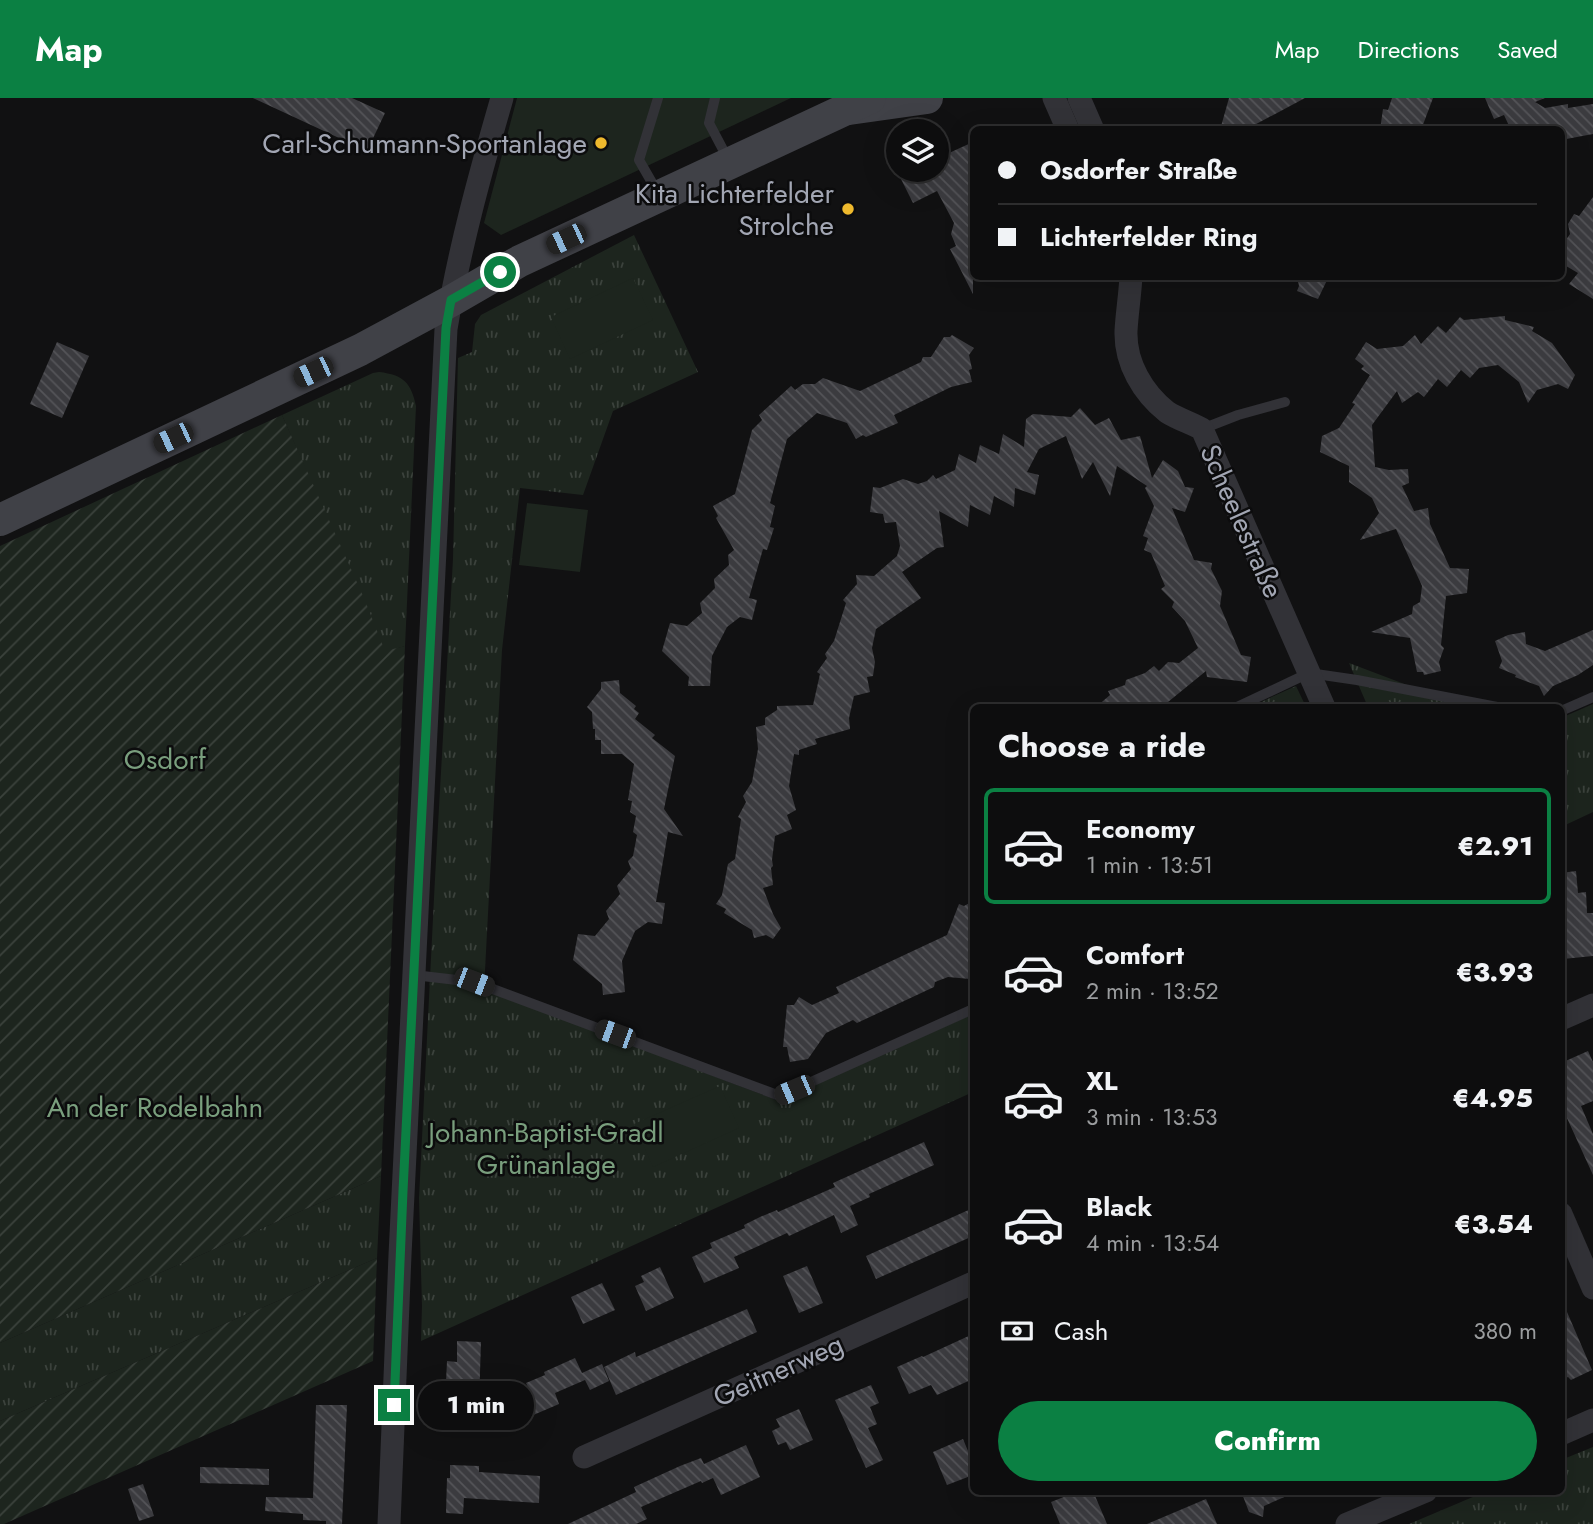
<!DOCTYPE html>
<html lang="en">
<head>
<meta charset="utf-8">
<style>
  :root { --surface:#0d0d0e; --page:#1b1b1c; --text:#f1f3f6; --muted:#9a9c9e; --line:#2d2d2e; --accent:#0b8043 }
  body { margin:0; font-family:Jost,sans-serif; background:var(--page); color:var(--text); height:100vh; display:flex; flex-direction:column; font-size:26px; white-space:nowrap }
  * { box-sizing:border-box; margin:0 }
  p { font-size:23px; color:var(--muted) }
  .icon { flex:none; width:38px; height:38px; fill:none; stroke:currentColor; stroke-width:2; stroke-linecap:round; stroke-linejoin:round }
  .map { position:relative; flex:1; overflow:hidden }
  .side { position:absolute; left:970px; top:606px; width:595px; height:791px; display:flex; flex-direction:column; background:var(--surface); border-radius:10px; box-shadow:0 7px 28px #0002,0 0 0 2px var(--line) }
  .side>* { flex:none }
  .banner { position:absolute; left:970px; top:28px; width:595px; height:154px; border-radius:10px; box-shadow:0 7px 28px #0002,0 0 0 2px var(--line); display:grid; align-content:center; height:154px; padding:0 28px; background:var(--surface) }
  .fabs { position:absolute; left:886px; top:21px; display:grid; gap:14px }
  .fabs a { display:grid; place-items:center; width:63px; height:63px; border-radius:50%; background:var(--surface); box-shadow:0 7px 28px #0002,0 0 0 2px var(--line); font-size:35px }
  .end { position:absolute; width:32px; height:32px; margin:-16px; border:9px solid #0b8043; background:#fff; box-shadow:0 0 0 4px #fff }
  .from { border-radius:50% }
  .bubble { position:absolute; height:49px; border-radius:24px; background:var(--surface); box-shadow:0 7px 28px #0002,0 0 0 2px var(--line); font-size:23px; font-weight:800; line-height:49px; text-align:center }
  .car { position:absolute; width:21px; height:42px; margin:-21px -10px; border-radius:9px; box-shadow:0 0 5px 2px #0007; background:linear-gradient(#222 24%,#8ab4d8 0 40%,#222 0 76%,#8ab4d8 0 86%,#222 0) }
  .banner b { display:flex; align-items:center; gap:24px; height:66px; font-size:26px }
  .banner b+b { border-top:2px solid var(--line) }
  .banner i { width:18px; height:18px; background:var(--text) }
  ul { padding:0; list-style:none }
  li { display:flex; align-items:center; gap:21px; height:116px; margin:0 14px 10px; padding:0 14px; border:4px solid transparent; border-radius:10px }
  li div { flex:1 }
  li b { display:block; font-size:26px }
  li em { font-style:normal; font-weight:800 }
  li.current { border-color:var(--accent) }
  li>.icon { width:63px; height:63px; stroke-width:1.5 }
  h2 { padding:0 28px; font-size:32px; line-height:84px }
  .pay { display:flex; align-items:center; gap:18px; height:77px; padding:0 28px; font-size:26px }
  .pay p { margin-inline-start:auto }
  .button { display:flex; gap:14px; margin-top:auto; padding:14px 28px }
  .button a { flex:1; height:80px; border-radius:42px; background:var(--accent); color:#fff; font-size:28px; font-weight:800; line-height:80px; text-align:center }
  header { display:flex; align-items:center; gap:42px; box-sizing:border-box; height:98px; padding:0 35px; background:var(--accent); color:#fff }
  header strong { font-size:33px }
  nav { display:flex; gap:38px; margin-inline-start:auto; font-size:24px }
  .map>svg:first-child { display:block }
</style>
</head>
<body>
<header>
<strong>Map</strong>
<nav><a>Map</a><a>Directions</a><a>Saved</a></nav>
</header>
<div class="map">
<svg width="1593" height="1426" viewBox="0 0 1593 1426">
  <defs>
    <pattern id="grass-tufts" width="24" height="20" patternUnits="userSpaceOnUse" patternTransform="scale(1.75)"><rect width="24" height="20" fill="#1d251e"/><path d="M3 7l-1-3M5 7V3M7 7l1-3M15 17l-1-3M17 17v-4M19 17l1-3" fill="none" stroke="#3b423c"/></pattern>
    <pattern id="garden-furrows" width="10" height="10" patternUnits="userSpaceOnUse" patternTransform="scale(1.75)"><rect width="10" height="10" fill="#1d251e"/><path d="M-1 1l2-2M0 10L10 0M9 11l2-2" fill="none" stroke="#3b423c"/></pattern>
    <pattern id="building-back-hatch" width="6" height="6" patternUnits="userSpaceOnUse" patternTransform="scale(1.75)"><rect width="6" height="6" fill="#3b3b3f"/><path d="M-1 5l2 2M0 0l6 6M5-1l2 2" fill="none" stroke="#545458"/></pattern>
  </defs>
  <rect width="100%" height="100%" fill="#111112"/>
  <g fill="url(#grass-tufts)">
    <path d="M634 137 698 274 613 313 583 397 520 390 502 552 484 891 779 1003 973 916V994L421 1243 422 1208 419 1100 435 781 453 461 458 260 472 254 475 226 481 217Z"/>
    <path d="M379 274C404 277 411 285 416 308L405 548 0 670 362 500 282 317 373 275Z"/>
    <path d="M1349 565 1465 609H1368Z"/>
    <path d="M1296 588 1306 609H1250Z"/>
    <path d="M1593 606V714L1561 729V620Z"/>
    <path d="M381 1078 377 1160 0 1323V1245Z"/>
    <path d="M1593 1349V1426H1409L1487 1393H1561V1362Z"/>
  </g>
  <g fill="url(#garden-furrows)">
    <path d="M282 317 364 500 385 553 405 548 381 1078 0 1245V448Z"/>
    <path d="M377 1160 373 1263 4 1426H0V1323Z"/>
  </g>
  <g fill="#1d251e">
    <path d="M517 0H791L501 137 484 125Z"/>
    <path d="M633 180 653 222 570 261 551 219Z"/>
    <path d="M527 405 588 412 580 474 519 467Z"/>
    <path d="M720 988 739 1030 653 1069 634 1026Z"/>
  </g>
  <g fill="url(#building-back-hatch)">
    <path d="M253 0H352L385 15 367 53Z"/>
    <path d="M1229 0H1305L1245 32H1220Z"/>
    <path d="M1392 0H1433L1421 32H1380L1383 11 1388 12Z"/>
    <path d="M1485 0H1545L1535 4 1545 10 1568 6V10L1593 6V36L1561 42V32H1511L1504 17 1494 21Z"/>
    <path d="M973 44V196L950 151 956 148 951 136 954 125 937 93 913 105 900 79 915 72H936V61Z"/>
    <path d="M1593 99V201L1569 186 1578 175 1561 165V149L1570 136 1568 126 1574 116 1579 118Z"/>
    <path d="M1297 178H1329L1318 201 1297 193 1299 188Z"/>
    <path d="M1505 218V222L1534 229 1532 233 1552 245 1575 277 1568 291 1558 286 1537 292 1528 305 1519 284 1498 267 1479 270 1470 280 1461 272 1447 289 1438 281 1424 299 1418 294 1402 305 1397 293 1372 327 1375 369 1389 372 1408 371 1409 385 1402 388 1414 413 1428 410 1430 426 1450 470 1469 471 1467 495 1446 498 1441 547 1444 550 1439 564 1441 573 1424 577 1423 574H1417L1410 540 1371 534 1412 516 1413 508 1420 504 1422 488 1396 431 1360 442 1379 415 1372 400 1349 384V368L1320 354 1322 338 1339 330 1355 306 1352 305 1370 277 1361 271 1364 268 1355 261 1366 244 1377 251 1403 248 1415 237 1421 246 1438 228 1446 235 1460 219 1464 222Z"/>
    <path d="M952 237 974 250 969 257 972 271 969 272 972 284 951 289 894 317 898 325 866 339 863 337 856 341 847 325 817 315 787 341 770 405 775 408 770 429 774 430 767 452 763 451 749 500 757 502 752 522 740 519 727 529 712 558 710 588H688L689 579 662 553 670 525 687 528 702 515 700 505 715 490 714 481 729 467 728 457 734 452 716 420 718 418 713 408 735 396 752 332 762 322 759 317 791 288 795 292 803 286H815L823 280 860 293 921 264 923 259H931L944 239H950Z"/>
    <path d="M57 244 89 258 62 320 30 306Z"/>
    <path d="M1080 310 1095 327 1109 320 1121 342 1140 338 1152 380 1163 362 1178 373 1185 389 1194 390 1185 414 1172 410 1194 462 1212 465 1211 471 1222 493 1220 508 1241 557 1251 559 1247 584 1207 579 1206 573 1168 604 1167 609H1096L1110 597 1108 593 1125 587 1126 582 1145 575 1154 568 1159 573 1168 564 1179 565 1198 550 1185 523 1172 509 1174 504 1161 491 1165 488 1151 455 1144 452 1148 440 1143 438 1154 408 1145 390 1147 388 1117 368 1110 398 1093 364 1082 381 1066 338 1039 351 1027 374 1039 377 1035 397 1015 390 1014 409 994 398 990 417 970 407 968 429 939 413 944 449 937 450 902 474 921 500 876 531 872 550 875 564 873 578 867 579 870 594 854 598 849 620 850 631 815 641 817 646 799 652V657L794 656 789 688 796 712 787 717 792 731 775 738 772 762 773 768 771 770 773 787 763 790 773 816 781 830 773 841 766 837 754 840 752 832 724 815 726 811 716 806 722 797 728 766 735 761 741 721 738 719 746 704 743 698 752 684 758 651 756 629 765 627V620L777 612V608L813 607 820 576 817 574 827 560 825 556 834 543 846 505 843 502 857 486 856 477 874 478 897 458 900 448 896 424 885 425 883 416 870 414 873 389 880 390 903 381 918 386 927 383 933 377 936 381 955 372 959 356 976 365 980 347 999 356 1003 336 1024 349 1026 321 1033 316 1071 319Z"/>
    <path d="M1593 532V567L1578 577 1553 588 1544 598 1539 588 1515 579 1516 577 1499 570 1502 563 1495 543 1508 537 1525 534 1526 546 1545 553Z"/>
    <path d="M619 582 620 595 636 608 634 611 639 615 635 621 655 637 652 640 675 658 664 711 683 738 668 734 656 804 665 805 662 826 648 824 635 833 622 863 625 894 603 897 602 886 573 862 578 836 595 838 609 821 606 813 620 796 617 788 631 771 628 763 633 758 637 737 633 734 636 718 630 714 632 703 628 702 634 666 622 656H601V642H595V631H593L592 614 587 609 601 591V584Z"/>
    <path d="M1576 773 1578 795 1586 794 1587 815H1593V858L1563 861 1561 840V775Z"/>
    <path d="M973 803V862L970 881 948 879 935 884 934 889 857 925 853 922 826 935 808 961 790 964 787 949H783L787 907H794L799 899 812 907 839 895 836 889 947 837 959 806 964 808Z"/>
    <path d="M1588 953 1593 964V1003L1581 1008 1593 1036V1077L1561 1007V965Z"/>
    <path d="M924 1044 934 1067 869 1096 870 1099 850 1108 858 1127 841 1135 834 1117 789 1138 787 1135 734 1159 739 1170 704 1185 692 1159 712 1150 710 1145 745 1130 744 1127 760 1119 777 1112 778 1114 835 1089 833 1085Z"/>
    <path d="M973 1110V1138L876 1181 866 1158Z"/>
    <path d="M807 1168 823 1205 799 1215 783 1178Z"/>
    <path d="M660 1169 674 1200 646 1213 635 1188 644 1184 641 1178Z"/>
    <path d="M602 1185 615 1212 583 1226 571 1199Z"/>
    <path d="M1561 1200 1592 1272 1571 1282 1568 1279 1561 1282Z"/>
    <path d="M747 1211 757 1234 616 1297 604 1269 635 1254 636 1259Z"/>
    <path d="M973 1236V1281L937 1297 931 1287 909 1296 897 1269 922 1258 923 1259Z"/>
    <path d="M457 1243 481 1244 479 1305 502 1306 530 1293 526 1285 545 1277 544 1274 575 1260 582 1275 602 1266 609 1283 590 1292 585 1282 555 1295 559 1306 510 1327 463 1325 464 1305H468L454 1304 455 1284H446L447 1263 457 1264Z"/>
    <path d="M871 1287 879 1305 870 1309 877 1326 868 1330 883 1362 866 1370 835 1302Z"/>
    <path d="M316 1307H347L342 1426H326V1423L303 1422V1416L265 1413 266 1399 313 1400Z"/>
    <path d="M799 1311 813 1342 790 1352 786 1344 778 1347 772 1333 780 1329 776 1321Z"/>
    <path d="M963 1341 973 1365V1377L947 1387 933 1354Z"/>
    <path d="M746 1347 760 1379 721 1397 713 1380 702 1385 701 1383 641 1409 647 1421 636 1426H568L636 1394 634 1389 680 1368 701 1360 704 1366Z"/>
    <path d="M450 1367 479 1368V1374L540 1378 539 1405 464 1400 463 1416 446 1415 447 1380H450Z"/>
    <path d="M200 1369 269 1371V1387L200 1385Z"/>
    <path d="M143 1386 154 1418 139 1423 128 1391Z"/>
    <path d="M1079 1393H1093L1107 1426H1060L1051 1404Z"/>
    <path d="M1241 1393H1298L1264 1408 1263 1419 1249 1414Z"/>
    <path d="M1206 1401 1217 1426H1147Z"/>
  </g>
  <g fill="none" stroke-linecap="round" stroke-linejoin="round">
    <g stroke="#323237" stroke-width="10">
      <path d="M658 0 639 62 658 95"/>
      <path d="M715 0 709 25 729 63"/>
      <path d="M1202 331 1238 317 1285 304"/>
      <path d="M1237 609 1309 575 1357 582 1497 609"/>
      <path d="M1561 613 1593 599"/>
      <path d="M414 877 474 884 780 998 973 911"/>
    </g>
    <g stroke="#323237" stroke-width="23">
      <path d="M1054 0 1068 32"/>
      <path d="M1079 0 1093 32"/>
      <path d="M1131 178C1130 197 1127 215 1126 233 1125 265 1143 295 1167 314 1178 321 1191 325 1202 331L1324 609"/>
      <path d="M1561 921 1593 907"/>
      <path d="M1561 1116 1593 1190"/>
      <path d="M1561 1336 1593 1322"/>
      <path d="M584 1359 973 1185"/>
      <path d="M389 1426 400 1157 446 231C459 152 480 76 502 0"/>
      <path d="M1347 1426 1426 1393"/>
    </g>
    <g stroke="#404147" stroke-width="32">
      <path d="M849 11 927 0"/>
      <path d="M0 422 360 252 451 203 520 163 870 0"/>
    </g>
  </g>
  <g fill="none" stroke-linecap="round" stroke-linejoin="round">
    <path stroke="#0b8043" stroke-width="9" d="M394 1307 403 1093 446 230 451 202 500 174"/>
  </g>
  <g fill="#eeb92d" stroke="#0c0c0d" stroke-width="2.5">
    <circle cx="601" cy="45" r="7"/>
    <circle cx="848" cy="111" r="7"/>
  </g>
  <g text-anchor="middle" stroke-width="5" stroke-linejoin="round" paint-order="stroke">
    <g font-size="28" fill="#a2a6b3" stroke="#0c0c0d" text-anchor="end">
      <text x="587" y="55">Carl-Schumann-Sportanlage</text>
      <text x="834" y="105">Kita Lichterfelder<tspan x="834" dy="32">Strolche</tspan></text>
    </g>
    <g font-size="28" fill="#a2a6b3" stroke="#0c0c0d">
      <text transform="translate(1242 423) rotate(66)" y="10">Scheelestraße</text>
      <text transform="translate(778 1272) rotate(-24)" y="10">Geitnerweg</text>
    </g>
    <g font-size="28" fill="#799e7d" stroke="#0c0c0d">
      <text x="165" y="671">Osdorf</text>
      <text x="155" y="1019">An der Rodelbahn</text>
      <text x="546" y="1044">Johann-Baptist-Gradl<tspan x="546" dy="32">Grünanlage</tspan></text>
    </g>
  </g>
</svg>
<div class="fabs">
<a><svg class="icon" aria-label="layers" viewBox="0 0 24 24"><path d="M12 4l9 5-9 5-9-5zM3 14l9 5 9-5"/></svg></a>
</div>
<i class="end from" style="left:500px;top:174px"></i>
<i class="end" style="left:394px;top:1307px"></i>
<div class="bubble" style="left:418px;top:1283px;width:116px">1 min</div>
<i class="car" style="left:566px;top:141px;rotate:245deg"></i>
<i class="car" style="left:313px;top:274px;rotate:245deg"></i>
<i class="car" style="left:173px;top:340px;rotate:245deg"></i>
<i class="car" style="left:474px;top:884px;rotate:111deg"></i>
<i class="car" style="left:615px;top:936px;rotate:290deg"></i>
<i class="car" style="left:794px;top:992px;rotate:247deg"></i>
<div class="banner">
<b><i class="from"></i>Osdorfer Straße</b>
<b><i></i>Lichterfelder Ring</b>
</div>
<section class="side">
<h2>Choose a ride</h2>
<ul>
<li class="current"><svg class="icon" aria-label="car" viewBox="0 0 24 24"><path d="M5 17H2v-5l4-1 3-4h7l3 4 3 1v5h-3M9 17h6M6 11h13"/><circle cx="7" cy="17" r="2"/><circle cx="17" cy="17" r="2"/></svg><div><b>Economy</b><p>1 min · 13:51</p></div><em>€2.91</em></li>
<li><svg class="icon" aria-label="car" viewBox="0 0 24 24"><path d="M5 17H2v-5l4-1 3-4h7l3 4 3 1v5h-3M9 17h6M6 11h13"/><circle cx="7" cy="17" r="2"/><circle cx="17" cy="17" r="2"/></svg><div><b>Comfort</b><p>2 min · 13:52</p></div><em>€3.93</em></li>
<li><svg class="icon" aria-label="car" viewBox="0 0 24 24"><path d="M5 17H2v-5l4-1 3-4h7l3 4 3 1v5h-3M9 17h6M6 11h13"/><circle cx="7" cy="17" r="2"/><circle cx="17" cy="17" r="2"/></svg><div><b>XL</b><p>3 min · 13:53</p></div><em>€4.95</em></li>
<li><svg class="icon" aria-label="car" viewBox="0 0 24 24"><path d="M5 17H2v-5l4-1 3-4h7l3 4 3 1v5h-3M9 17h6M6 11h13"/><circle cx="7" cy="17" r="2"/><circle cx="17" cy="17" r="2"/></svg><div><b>Black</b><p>4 min · 13:54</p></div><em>€3.54</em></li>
</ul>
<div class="pay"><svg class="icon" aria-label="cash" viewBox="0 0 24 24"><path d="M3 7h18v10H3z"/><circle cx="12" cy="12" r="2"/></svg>Cash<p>380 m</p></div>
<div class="button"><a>Confirm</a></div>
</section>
</div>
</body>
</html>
